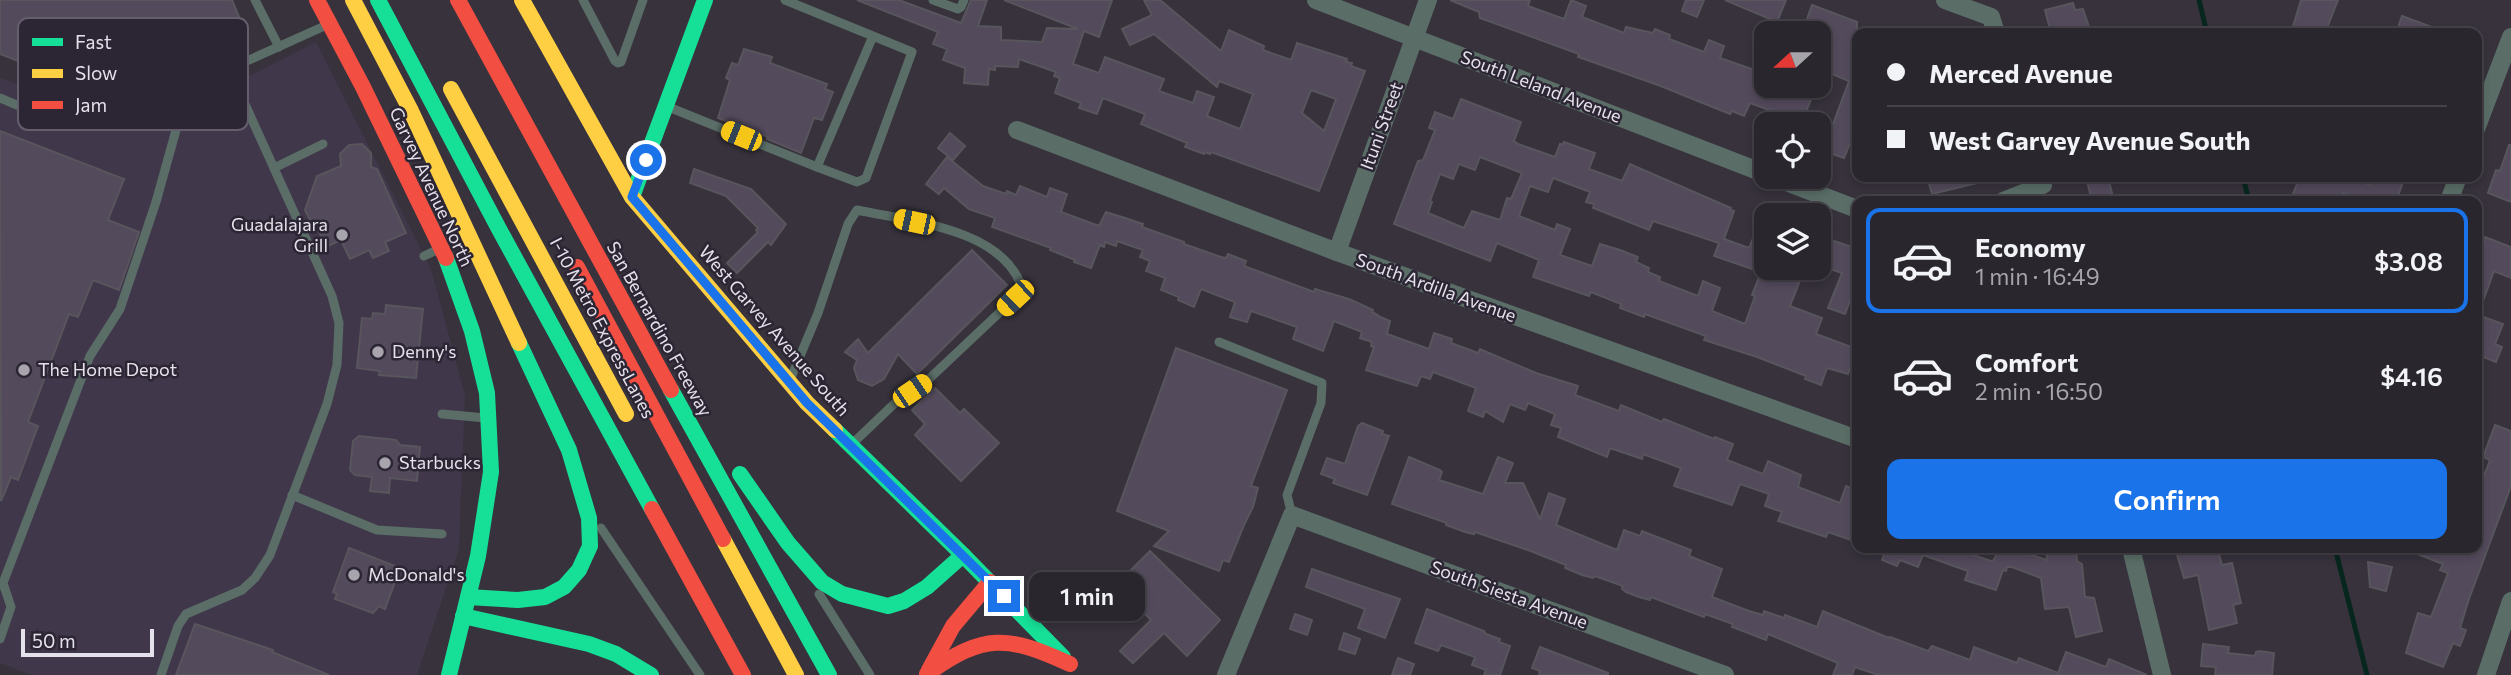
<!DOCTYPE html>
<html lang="en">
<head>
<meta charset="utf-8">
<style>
  :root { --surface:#29262d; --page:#353239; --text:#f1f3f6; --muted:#a5a5aa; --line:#454349; --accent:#1a73e8 }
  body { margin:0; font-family:Commissioner,sans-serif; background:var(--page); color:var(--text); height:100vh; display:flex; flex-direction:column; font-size:26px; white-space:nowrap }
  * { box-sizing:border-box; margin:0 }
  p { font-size:23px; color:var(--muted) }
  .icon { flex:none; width:38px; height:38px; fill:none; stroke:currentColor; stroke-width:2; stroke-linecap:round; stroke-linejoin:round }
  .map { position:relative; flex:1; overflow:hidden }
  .sheet { position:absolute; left:1852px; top:196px; width:630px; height:357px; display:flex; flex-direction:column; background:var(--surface); border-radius:14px; box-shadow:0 4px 10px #0003,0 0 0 2px var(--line) }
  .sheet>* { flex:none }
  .hud { position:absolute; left:1852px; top:28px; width:630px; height:154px; border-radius:14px; box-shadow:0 4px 10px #0003,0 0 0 2px var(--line); display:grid; align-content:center; height:154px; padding:0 35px; background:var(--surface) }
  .needle { width:46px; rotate:249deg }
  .buttons { position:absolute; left:1754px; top:21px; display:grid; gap:14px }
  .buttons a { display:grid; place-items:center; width:77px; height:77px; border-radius:14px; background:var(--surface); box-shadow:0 4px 10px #0003,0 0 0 2px var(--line); font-size:35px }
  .scale { position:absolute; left:21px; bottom:18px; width:133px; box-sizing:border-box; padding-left:7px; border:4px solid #e5e1eb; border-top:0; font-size:19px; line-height:24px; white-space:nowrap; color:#e5e1eb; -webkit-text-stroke:5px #2c2534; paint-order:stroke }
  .end { position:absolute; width:32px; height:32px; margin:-16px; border:9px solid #1a73e8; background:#fff; box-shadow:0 0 0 4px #fff }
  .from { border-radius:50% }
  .bubble { position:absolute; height:49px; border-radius:14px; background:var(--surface); box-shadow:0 4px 10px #0003,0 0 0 2px var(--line); font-size:23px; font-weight:600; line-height:49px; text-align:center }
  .car { position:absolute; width:21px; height:42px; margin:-21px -10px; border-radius:9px; box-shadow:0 0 5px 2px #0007; background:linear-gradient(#f5c518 24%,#345 0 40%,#f5c518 0 76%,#345 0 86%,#f5c518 0) }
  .hud b { display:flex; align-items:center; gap:24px; height:66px; font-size:26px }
  .hud b+b { border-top:2px solid var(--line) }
  .hud i { width:18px; height:18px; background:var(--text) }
  ul { padding:12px 0 0; list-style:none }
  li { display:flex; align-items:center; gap:21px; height:105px; margin:0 14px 10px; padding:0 21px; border:4px solid transparent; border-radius:14px }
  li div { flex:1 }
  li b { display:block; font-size:26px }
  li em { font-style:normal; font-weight:600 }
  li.current { border-color:var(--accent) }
  li>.icon { width:63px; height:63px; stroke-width:1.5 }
  .primary-button { display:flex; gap:14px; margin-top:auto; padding:14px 35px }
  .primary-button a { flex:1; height:80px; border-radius:14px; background:var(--accent); color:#fff; font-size:28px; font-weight:600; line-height:80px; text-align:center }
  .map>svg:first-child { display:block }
</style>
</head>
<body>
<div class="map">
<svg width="2511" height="675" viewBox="0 0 2511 675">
  <rect width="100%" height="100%" fill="#37323c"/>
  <path fill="#40374b" d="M316 42 431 269 465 395 459 549 417 675H32L0 663V78L72 103 152 125Z"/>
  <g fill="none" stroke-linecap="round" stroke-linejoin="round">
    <g stroke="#07271e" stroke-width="5">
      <path d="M2199 0 2207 33"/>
      <path d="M2243 177 2249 201"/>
      <path d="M2335 548 2367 675"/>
    </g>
  </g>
  <g fill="#534a5c" stroke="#58555c" stroke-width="2" fill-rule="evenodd">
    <path d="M0 0H232L248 38 237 42 240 49 159 81 76 49 64 79 0 54Z"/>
    <path d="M857 0H899L961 23 971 0H987L978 26 1001 27V40L1042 42 1047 28 1078 29 1004 0H1112L1099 37 1084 31 1073 64 1099 73 1105 57 1164 79 1159 91 1193 103 1197 91 1214 97 1207 116 1240 129 1253 94 1219 81 1217 87 1154 34 1130 45 1122 29 1152 15 1144 0H1160L1221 51 1229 30 1264 46 1263 50 1291 60 1297 43 1347 59 1346 62 1352 63 1351 66 1365 71 1319 191 1211 152 1210 154 1205 152 1204 154 1185 147 1187 143 1141 124 1145 114 1103 98 1097 114 1079 108 1081 103 1055 93 1060 78 1054 76 1056 72 1019 59 1018 67 995 66V70L989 69 988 85 964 83 965 68 943 60 947 49 933 44 938 32ZM1311 90 1336 99 1324 131 1302 113Z"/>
    <path d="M1450 0H1530L1528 6 1564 19 1571 0 1586 6 1582 17 1624 33 1626 27 1653 33 1655 29 1670 35 1669 39 1704 52 1709 40 1724 46 1720 58 1766 74V86H1783L1812 97 1802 122 1750 103 1744 116 1732 111 1730 114 1658 85 1578 57 1579 54 1480 18 1479 12Z"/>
    <path d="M1686 0H1704L1697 17 1682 11Z"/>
    <path d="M1725 0H1786L1777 22Z"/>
    <path d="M2301 0H2338L2325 33H2291Z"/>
    <path d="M2073 3 2075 10 2083 9 2091 33H2051L2045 10Z"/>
    <path d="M1812 5 1857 22V126L1844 158 1818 149V118L1833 124 1849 81 1820 69 1830 45 1818 41V33H1802Z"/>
    <path d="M2402 16 2445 32V33H2396Z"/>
    <path d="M744 49 772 57 770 63 827 84 825 89 833 92 822 120 814 118 801 153 767 139 768 137 718 118 730 80 726 78 732 63 738 65Z"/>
    <path d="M1461 99 1521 122 1514 141 1518 144 1555 157 1560 144 1562 145 1564 142 1595 153 1589 169 1622 181 1630 164 1731 208 1730 210 1734 211 1724 239 1749 248 1766 208V268H1782L1781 271 1801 278 1790 306 1822 318 1816 334 1857 349 1848 374 1827 368 1821 385 1805 379 1806 376 1757 357 1704 340 1706 336 1645 314 1644 317 1620 308 1621 304 1591 292 1589 296 1533 277 1539 260 1497 243 1490 261 1394 224 1418 161 1423 160 1435 130 1429 128 1435 112 1453 119ZM1480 157 1522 173 1511 199 1507 198 1500 220 1472 211 1464 228 1428 213 1432 202 1430 201 1440 174 1453 179 1459 164 1475 170ZM1553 178 1590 192 1586 202 1594 204 1593 208 1649 230 1653 221 1719 243 1714 256 1761 272 1752 295 1755 296 1745 324 1712 311 1720 288 1703 281 1698 296 1659 281 1660 277 1648 272 1649 268 1636 262 1638 257 1620 250 1600 244 1592 266 1560 255 1570 229 1557 224 1555 230 1519 216 1530 186 1548 192Z"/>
    <path d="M0 131 124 179 108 220 139 232 119 290 93 280 78 317 69 314 28 422 38 426 18 480 11 477 1 501Z"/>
    <path d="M950 133 965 146 953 160 938 148Z"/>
    <path d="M362 144 371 153V167L377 169 406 233 385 242 389 251 373 258 369 250 350 259 341 240 326 247 317 227 314 229 305 210 317 176 341 166 340 154 349 145Z"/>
    <path d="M2509 145H2511V202L2488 193 2496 170 2500 171Z"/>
    <path d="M947 157 983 186 1006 194 1007 191 1016 195 1020 186 1047 197 1050 188 1067 194 1061 212 1099 226 1106 212 1125 218 1143 224 1142 227 1184 242V244L1221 257 1226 258 1228 254 1246 261 1244 266 1314 292 1315 289 1349 299 1373 310 1372 312 1378 315V316L1390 321 1387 334 1429 349 1434 333 1452 339 1451 343 1478 353 1480 349 1536 373 1578 386 1575 395 1619 411 1621 405 1662 422 1664 419 1714 439 1715 437 1733 444 1727 460 1763 474 1768 461 1801 475 1798 487 1840 503 1846 486 1857 490V542L1828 532 1826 537 1778 521 1782 512 1765 506 1769 494 1740 484 1732 505 1674 486 1681 468 1643 454 1642 459 1610 448 1607 457 1558 437 1561 428 1551 425 1555 414 1528 403 1525 410 1510 404 1503 422 1485 411 1483 417 1468 411 1476 388 1433 372 1430 379 1421 376 1417 386 1366 370 1374 347 1371 346 1372 342 1360 338 1362 332 1334 321 1323 351 1293 339 1297 327 1251 311 1247 322 1230 317 1235 302 1201 289 1194 307 1178 300 1179 297 1161 290 1165 278 1146 271 1150 261 1140 257 1143 250 1117 241 1116 246 1105 242 1104 247 1100 245 1091 268 1074 262 1075 260 1050 250 1051 248 992 227 995 218 969 209 944 188 939 194 926 184Z"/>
    <path d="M694 169 751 189 786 224 771 245 768 242 737 273 727 263 758 232 756 230 758 228 726 196 690 183Z"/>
    <path d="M1927 177H1980L1981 182 1932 194Z"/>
    <path d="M2086 177H2108L2114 201H2092Z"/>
    <path d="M2300 177H2347L2370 185 2373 177H2405L2396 201H2365L2343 193 2342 201H2290Z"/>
    <path d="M1856 237 1857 283 1845 314 1828 308 1842 273 1818 265V238L1824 240 1825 238 1852 247Z"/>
    <path d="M2485 237 2511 247V278L2494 271 2478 315 2503 324 2495 344 2502 347 2496 362 2476 354V244L2484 242Z"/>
    <path d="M972 250 1007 285 917 374 898 354 884 379 872 386 858 380 854 368 857 360 845 352 858 339 868 353Z"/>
    <path d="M386 305 423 309 416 378 379 375 380 371 357 368 362 318 372 319 373 313 385 314Z"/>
    <path d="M1176 348 1287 390 1251 486 1258 488 1253 507 1244 525 1229 562 1223 560 1219 571 1154 546 1169 531 1117 511Z"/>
    <path d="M935 388 960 413 964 409 999 443 961 481 915 435 925 424 912 410Z"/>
    <path d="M1362 423 1383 431 1382 434 1389 436 1367 495 1333 483 1335 479 1321 474 1327 458 1345 464 1358 426Z"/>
    <path d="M2495 425 2511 431V486L2469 599 2460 628 2466 630 2460 646 2453 643 2443 667 2406 653 2418 613 2431 617 2448 573 2440 570 2443 564 2402 548H2476V496L2490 460 2483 457Z"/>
    <path d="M359 436 396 440 400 445 420 447 417 481 390 478 389 493 370 491 372 477 355 475 350 470 353 441Z"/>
    <path d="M1409 457 1440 470 1442 472 1439 480 1483 494 1498 457 1513 463 1505 483H1523L1540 519 1549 493 1565 499 1556 525 1617 550 1624 530 1640 536 1642 531 1691 550 1689 556 1722 569 1712 597 1749 611 1763 615 1764 611 1784 618 1785 615 1817 627 1823 611 1889 638 1890 637 1928 651 1932 646 1970 660 1974 647 2017 663 2019 658 2058 673 2066 652 2106 667 2109 659 2147 675H1878L1855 667 1852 675H1833L1838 663 1768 634 1766 640 1732 627 1733 624 1705 614 1704 617 1651 597 1650 600 1639 597 1626 592 1622 589 1623 586 1595 576 1593 578 1582 575 1565 568 1566 565 1528 550 1475 532 1474 534 1465 532 1446 525 1447 523 1392 504Z"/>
    <path d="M349 548 400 568 385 609 379 606 373 613 335 599 337 594 333 592Z"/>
    <path d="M1872 548H1953L1991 561 1994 560 1999 548H2011L2047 560 2046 548H2076L2077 561 2082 564 2085 597 2094 598 2102 631 2076 637 2069 607 2045 609 2041 578 2012 567H2007L2006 571 2003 570 1996 590 1965 580 1968 571 1923 555 1918 567 1900 560 1897 566 1882 560 1884 554Z"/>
    <path d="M2175 548H2202L2203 553 2218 550 2222 565 2232 563 2241 603 2233 605 2237 623 2209 630 2198 575 2184 578Z"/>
    <path d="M1150 551 1220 620 1187 656 1164 633 1133 663 1120 651 1151 620 1117 584Z"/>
    <path d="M2368 562 2392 567 2386 591 2370 587Z"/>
    <path d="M1312 569 1400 599 1385 638 1358 628 1365 609 1306 587Z"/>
    <path d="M1427 609 1484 631 1486 634 1500 639 1499 642 1510 646 1500 675H1484L1486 670 1472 665 1475 657 1441 645 1438 651 1415 643Z"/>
    <path d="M1295 614 1312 620 1307 635 1290 629Z"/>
    <path d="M195 624 273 650 272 652 329 675H176Z"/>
    <path d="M1344 633 1360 639 1355 654 1339 649Z"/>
    <path d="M2203 644 2229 647 2228 653 2255 656 2256 652 2259 651 2274 653 2272 675H2215L2216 667 2201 666Z"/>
    <path d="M1540 647 1608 673V675H1539L1540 671 1532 668Z"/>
    <path d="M1398 658 1414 664 1410 675H1392Z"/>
  </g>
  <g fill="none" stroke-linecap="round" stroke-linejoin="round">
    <g stroke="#5a6d67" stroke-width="9">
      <path d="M255 0 279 47"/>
      <path d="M583 0 615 61 618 63 621 62 643 0"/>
      <path d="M785 0 912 52 866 178 857 182 817 167 873 36"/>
      <path d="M933 0 958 9 961 7 964 0"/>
      <path d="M0 98C17 105 33 113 51 116 99 126 145 100 190 92"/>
      <path d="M666 106 817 167"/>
      <path d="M274 168 323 144"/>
      <path d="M424 256 441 248"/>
      <path d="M1219 342 1322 383 1321 403 1287 495 1292 515"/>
      <path d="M790 380 818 313 848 224 857 210C908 221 1000 228 1021 285L1015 298 929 379 895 403 852 444"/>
      <path d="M442 414 486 418"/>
      <path d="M292 495 377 530 442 534"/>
      <path d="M601 528 700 675"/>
      <path d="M0 585 3 583 90 356 120 309 156 202 183 105 190 92 229 69"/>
      <path d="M819 594 870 675"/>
      <path d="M0 639 11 607 3 583"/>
      <path d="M161 675 178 626 186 614 242 590 255 578 270 555 327 404 337 365 339 323 332 296 229 69 329 24"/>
    </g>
    <g stroke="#5a6d67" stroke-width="18">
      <path d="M1316 0 1766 174"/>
      <path d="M1945 0 1991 17 1996 33"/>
      <path d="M2476 129 2511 37"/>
      <path d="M1017 130 1337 252 1857 439"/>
      <path d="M1773 177 1857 209"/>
      <path d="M2003 201 2043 185"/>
      <path d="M2449 201 2458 177"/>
      <path d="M1337 252 1428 0"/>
      <path d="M2131 548 2162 675"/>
      <path d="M1226 675 1292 515 1725 675"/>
      <path d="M2486 675 2511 601"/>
    </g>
    <g stroke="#16e098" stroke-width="16">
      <path d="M378 0 499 229 652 509"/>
      <path d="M632 197 705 0"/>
      <path d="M446 258 472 331 487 393 491 472 478 556 449 675"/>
      <path d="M671 390 829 675"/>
      <path d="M835 430 963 555 1063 657"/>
      <path d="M740 474 788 543 822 582 842 594 888 606 904 601 927 587 963 555"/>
      <path d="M468 597 518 600 545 597 564 587 579 570 590 546 589 518 569 450 519 343"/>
      <path d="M463 616 589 644 616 654 651 675"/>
    </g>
    <g stroke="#ffcf43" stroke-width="16">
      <path d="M353 0 410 109 519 343"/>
      <path d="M522 0 632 197 807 403 835 430"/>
      <path d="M451 89 626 414"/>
      <path d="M723 539 796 675"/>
    </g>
    <g stroke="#f24e42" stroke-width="16">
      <path d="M317 0 363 87 446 258"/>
      <path d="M458 0 671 390"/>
      <path d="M577 267 723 539"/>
      <path d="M652 509 743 675"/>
      <path d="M929 670 953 626 990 582"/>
      <path d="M927 674C984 633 1007 635 1070 664"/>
    </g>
  </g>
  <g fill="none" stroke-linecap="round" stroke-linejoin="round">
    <path stroke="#1a73e8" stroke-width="9" d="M646 160 632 197 807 403 1004 596"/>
  </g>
  <g fill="#a8a4ae" stroke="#2c2534" stroke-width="2.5">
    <circle cx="342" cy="235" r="7"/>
    <circle cx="378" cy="352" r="7"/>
    <circle cx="24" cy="370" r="7"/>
    <circle cx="385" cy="463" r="7"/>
    <circle cx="354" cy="575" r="7"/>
  </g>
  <g text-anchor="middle" stroke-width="5" stroke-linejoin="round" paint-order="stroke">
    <g font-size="18" fill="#e5e1eb" stroke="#2c2534">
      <text transform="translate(1541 87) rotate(21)" y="6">South Leland Avenue</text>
      <text transform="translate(1382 126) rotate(-70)" y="6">Ituni Street</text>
      <text transform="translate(431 187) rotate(65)" y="6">Garvey Avenue North</text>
      <text transform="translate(1436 288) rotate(20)" y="6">South Ardilla Avenue</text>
      <text transform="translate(602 328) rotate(62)" y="6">I-10 Metro ExpressLanes</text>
      <text transform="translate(659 329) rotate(61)" y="6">San Bernardino Freeway</text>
      <text transform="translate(774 331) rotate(49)" y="6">West Garvey Avenue South</text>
      <text transform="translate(1509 595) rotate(20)" y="6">South Siesta Avenue</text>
    </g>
    <g font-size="18" fill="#e5e1eb" stroke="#2c2534" text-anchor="start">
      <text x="328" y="231" text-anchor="end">Guadalajara<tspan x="328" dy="21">Grill</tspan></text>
      <text x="392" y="358">Denny's</text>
      <text x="38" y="376">The Home Depot</text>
      <text x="399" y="469">Starbucks</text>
      <text x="368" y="581">McDonald's</text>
    </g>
  </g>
  <rect x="18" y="18" width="230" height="112" rx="10" fill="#2c2534" stroke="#645d6b" stroke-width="2"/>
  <rect x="32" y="38" width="31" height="8" fill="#16e098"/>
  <rect x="32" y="69" width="31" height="9" fill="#ffcf43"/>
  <rect x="32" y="101" width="31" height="8" fill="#f24e42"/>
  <g font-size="19" fill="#e5e1eb">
    <text x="75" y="49">Fast</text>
    <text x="75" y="80">Slow</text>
    <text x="75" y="112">Jam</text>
  </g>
</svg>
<div class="buttons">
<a><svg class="needle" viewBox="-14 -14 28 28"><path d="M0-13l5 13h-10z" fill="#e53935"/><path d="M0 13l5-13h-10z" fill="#a5a5aa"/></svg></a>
<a><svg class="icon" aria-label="locate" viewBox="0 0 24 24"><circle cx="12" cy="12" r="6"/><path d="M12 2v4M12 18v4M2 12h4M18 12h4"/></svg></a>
<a><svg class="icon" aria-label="layers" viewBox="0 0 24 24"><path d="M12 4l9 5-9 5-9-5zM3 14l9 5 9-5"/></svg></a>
</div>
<div class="scale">50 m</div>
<i class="end from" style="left:646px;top:160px"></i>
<i class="end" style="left:1004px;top:596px"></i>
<div class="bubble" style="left:1029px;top:572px;width:116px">1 min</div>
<i class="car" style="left:741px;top:136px;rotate:292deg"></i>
<i class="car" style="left:914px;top:222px;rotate:282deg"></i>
<i class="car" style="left:1015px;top:298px;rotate:227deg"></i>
<i class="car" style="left:912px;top:391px;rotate:56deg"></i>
<div class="hud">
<b><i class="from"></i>Merced Avenue</b>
<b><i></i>West Garvey Avenue South</b>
</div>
<section class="sheet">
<ul>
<li class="current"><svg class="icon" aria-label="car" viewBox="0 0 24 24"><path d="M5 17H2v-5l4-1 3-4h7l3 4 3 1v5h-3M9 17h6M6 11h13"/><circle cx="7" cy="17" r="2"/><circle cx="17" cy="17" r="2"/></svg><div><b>Economy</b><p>1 min · 16:49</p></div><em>$3.08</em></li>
<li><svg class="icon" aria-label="car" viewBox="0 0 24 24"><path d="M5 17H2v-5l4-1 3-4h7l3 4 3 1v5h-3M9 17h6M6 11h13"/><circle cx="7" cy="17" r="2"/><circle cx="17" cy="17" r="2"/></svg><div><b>Comfort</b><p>2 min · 16:50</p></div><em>$4.16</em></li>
</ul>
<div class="primary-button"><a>Confirm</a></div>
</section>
</div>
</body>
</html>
